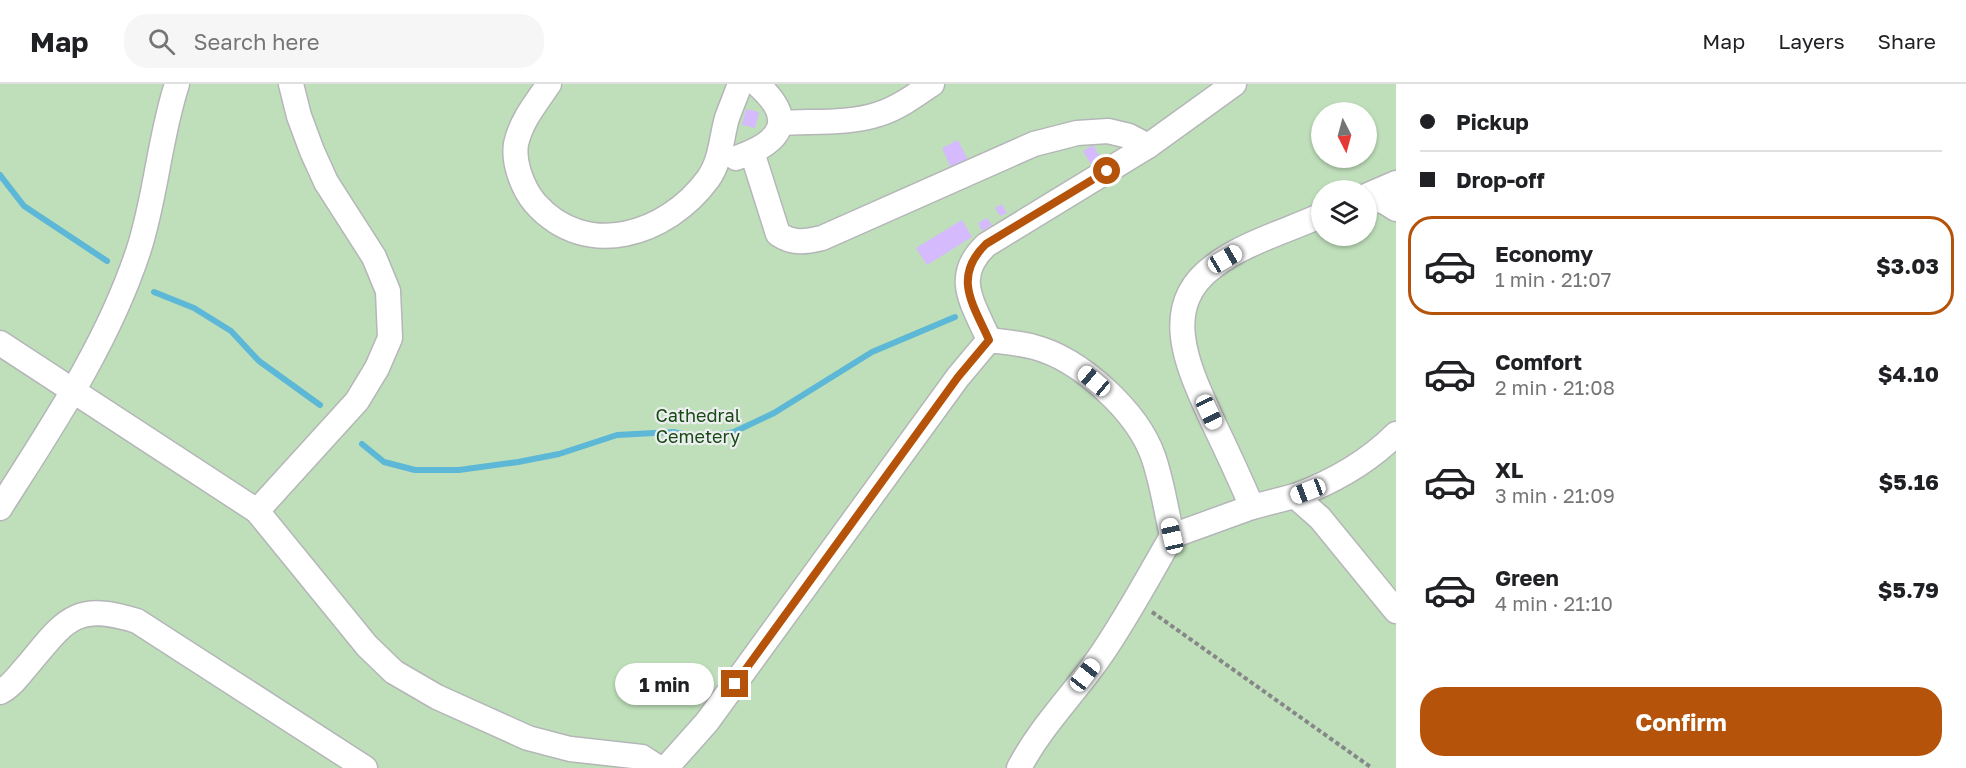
<!DOCTYPE html>
<html lang="en">
<head>
<meta charset="utf-8">
<style>
  :root { --surface:#fff; --page:#f6f6f6; --text:#202124; --muted:#757577; --line:#e0e0e0; --accent:#b45309 }
  body { margin:0; font-family:"Golos Text",sans-serif; background:var(--page); color:var(--text); height:100vh; display:flex; flex-direction:column; font-size:22px; white-space:nowrap }
  * { box-sizing:border-box; margin:0 }
  p { font-size:20px; color:var(--muted) }
  .icon { flex:none; width:33px; height:33px; fill:none; stroke:currentColor; stroke-width:2; stroke-linecap:round; stroke-linejoin:round }
  .map { position:relative; flex:1; overflow:hidden }
  .panel { display:flex; flex-direction:column; background:var(--surface); width:570px }
  .panel>* { flex:none }
  .guide { display:grid; align-content:center; height:132px; padding:0 24px; background:var(--surface) }
  .needle { width:39px; rotate:174deg }
  .fabs { position:absolute; left:1311px; top:18px; display:grid; gap:12px }
  .fabs a { display:grid; place-items:center; width:66px; height:66px; border-radius:50%; background:var(--surface); box-shadow:0 2px 4px #0004; font-size:30px }
  .end { position:absolute; width:27px; height:27px; margin:-14px; border:8px solid #b45309; background:#fff; box-shadow:0 0 0 3px #fff }
  .from { border-radius:50% }
  .bubble { position:absolute; height:42px; border-radius:21px; background:var(--surface); box-shadow:0 2px 4px #0004; font-size:20px; font-weight:700; line-height:42px; text-align:center }
  .car { position:absolute; width:18px; height:36px; margin:-18px -9px; border-radius:8px; box-shadow:0 0 4px 2px #0007; background:linear-gradient(#fff 24%,#345 0 40%,#fff 0 76%,#345 0 86%,#fff 0) }
  .guide b { display:flex; align-items:center; gap:21px; height:57px; font-size:22px }
  .guide b+b { border-top:2px solid var(--line) }
  .guide i { width:15px; height:15px; background:var(--text) }
  ul { padding:0; list-style:none }
  li { display:flex; align-items:center; gap:18px; height:99px; margin:0 12px 9px; padding:0 12px; border:3px solid transparent; border-radius:24px }
  li div { flex:1 }
  li b { display:block; font-size:22px }
  li em { font-style:normal; font-weight:700 }
  li.selected { border-color:var(--accent) }
  li>.icon { width:54px; height:54px; stroke-width:1.5 }
  .primary-button { display:flex; gap:12px; margin-top:auto; padding:12px 24px }
  .primary-button a { flex:1; height:69px; border-radius:24px; background:var(--accent); color:#fff; font-size:24px; font-weight:700; line-height:69px; text-align:center }
  header { display:flex; align-items:center; gap:36px; box-sizing:border-box; height:84px; padding:0 30px; background:var(--surface); border-bottom:2px solid var(--line) }
  header strong { font-size:28px }
  nav { display:flex; gap:33px; margin-inline-start:auto; font-size:21px }
  .search { width:420px; height:54px; background:var(--page); display:flex; align-items:center; gap:15px; box-sizing:border-box; padding:0 21px; border-radius:24px; color:var(--muted); font-size:22px }
  main { display:flex; flex:1; min-height:0 }
  .map>svg:first-child { display:block }
</style>
</head>
<body>
<header>
<strong>Map</strong>
<div class="search"><svg class="icon" aria-label="search" viewBox="0 0 24 24"><circle cx="10" cy="10" r="6"/><path d="M15 15l6 6"/></svg>Search here</div>
<nav><a>Map</a><a>Layers</a><a>Share</a></nav>
</header>
<main>
<div class="map">
<svg width="1396" height="684" viewBox="0 0 1396 684">
  <rect width="100%" height="100%" fill="#eceef0"/>
  <path fill="#bfdfba" fill-rule="evenodd" d="M0 0H1396V684H0ZM1322 28H1366V74H1322ZM1322 106H1366V152H1322Z"/>
  <g fill="none" stroke-linecap="round" stroke-linejoin="round">
    <g stroke="#5db7d6" stroke-width="6">
      <path d="M0 91 24 122 107 177"/>
      <path d="M154 208 194 224 231 247 259 277 320 321"/>
      <path d="M362 360 384 378 415 386H459L518 378 559 370 617 351 673 348 704 354 734 348 774 329 872 268 955 233"/>
    </g>
  </g>
  <g fill="#d5bafd">
    <path d="M746 25 759 28 755 44 742 41Z"/>
    <path d="M958 56 968 76 951 84 942 64Z"/>
    <path d="M1093 61 1102 76 1092 82 1083 67Z"/>
    <path d="M1002 120 1007 129 1000 132 995 124Z"/>
    <path d="M987 134 992 141 982 147 978 139Z"/>
    <path d="M962 136 972 153 927 181 916 164Z"/>
  </g>
  <g fill="none" stroke-linecap="round" stroke-linejoin="round">
    <g stroke="#b4b6b7" stroke-width="27">
      <g id="minor">
        <path d="M549 0C536 19 521 37 516 60 513 79 523 105 535 119 586 177 667 151 708 95 721 77 721 55 727 34 731 23 736 11 740 0"/>
        <path d="M781 39C812 37 850 40 879 30 898 24 916 11 932 0"/>
        <path d="M752 68 778 150C793 160 805 158 822 154L1034 60 1077 49 1108 47 1129 52 1148 62"/>
        <path d="M736 74C782 58 797 36 757 0"/>
        <path d="M1366 112 1396 99"/>
        <path d="M1366 113 1385 118 1396 125"/>
        <path d="M989 256C973 219 952 193 986 161L1148 62 1234 0"/>
        <path d="M0 259 257 427 367 562 394 588 437 613 528 654 570 665 642 673 659 684"/>
        <path d="M1295 412C1333 398 1367 379 1396 350"/>
        <path d="M1252 423C1240 395 1227 367 1214 340 1191 289 1156 224 1214 182 1244 159 1287 147 1322 131"/>
        <path d="M0 424C52 342 107 261 138 168 156 114 159 55 177 0"/>
        <path d="M257 427 357 317 377 284 390 254 388 207 374 173 326 98 312 67 299 32 291 0"/>
        <path d="M0 608C11 603 19 591 27 582 65 537 74 517 137 537L365 684"/>
        <path d="M666 684 707 638 958 293 989 256C1004 258 1019 259 1034 263 1080 275 1137 327 1153 372 1162 397 1166 426 1172 452"/>
        <path d="M1019 684C1041 642 1074 610 1101 571 1127 533 1149 492 1172 452L1252 423 1295 412 1320 434 1396 527"/>
      </g>
    </g>
    <path stroke="#868789" stroke-width="4" stroke-dasharray="4.5 3" stroke-linecap="butt" d="M1152 528 1372 684"/>
    <use href="#minor" stroke="#fff" stroke-width="24"/>
  </g>
  <g fill="none" stroke-linecap="round" stroke-linejoin="round">
    <path stroke="#b45309" stroke-width="8" d="M735 600 958 293 989 256C973 220 952 193 986 160L1107 87"/>
  </g>
  <g text-anchor="middle" stroke-width="4.5" stroke-linejoin="round" paint-order="stroke">
    <g font-size="18" fill="#184a13" stroke="#eceef0">
      <text x="698" y="338">Cathedral<tspan x="698" dy="21">Cemetery</tspan></text>
    </g>
  </g>
</svg>
<div class="fabs">
<a><svg class="needle" viewBox="-14 -14 28 28"><path d="M0-13l5 13h-10z" fill="#e53935"/><path d="M0 13l5-13h-10z" fill="#757577"/></svg></a>
<a><svg class="icon" aria-label="layers" viewBox="0 0 24 24"><path d="M12 4l9 5-9 5-9-5zM3 14l9 5 9-5"/></svg></a>
</div>
<i class="end from" style="left:1107px;top:87px"></i>
<i class="end" style="left:735px;top:600px"></i>
<div class="bubble" style="left:615px;top:579px;width:99px">1 min</div>
<i class="car" style="left:1225px;top:175px;rotate:60deg"></i>
<i class="car" style="left:1094px;top:297px;rotate:310deg"></i>
<i class="car" style="left:1209px;top:328px;rotate:155deg"></i>
<i class="car" style="left:1308px;top:407px;rotate:249deg"></i>
<i class="car" style="left:1172px;top:452px;rotate:347deg"></i>
<i class="car" style="left:1085px;top:591px;rotate:38deg"></i>
</div>
<section class="panel">
<div class="guide">
<b><i class="from"></i>Pickup</b>
<b><i></i>Drop-off</b>
</div>
<ul>
<li class="selected"><svg class="icon" aria-label="car" viewBox="0 0 24 24"><path d="M5 17H2v-5l4-1 3-4h7l3 4 3 1v5h-3M9 17h6M6 11h13"/><circle cx="7" cy="17" r="2"/><circle cx="17" cy="17" r="2"/></svg><div><b>Economy</b><p>1 min · 21:07</p></div><em>$3.03</em></li>
<li><svg class="icon" aria-label="car" viewBox="0 0 24 24"><path d="M5 17H2v-5l4-1 3-4h7l3 4 3 1v5h-3M9 17h6M6 11h13"/><circle cx="7" cy="17" r="2"/><circle cx="17" cy="17" r="2"/></svg><div><b>Comfort</b><p>2 min · 21:08</p></div><em>$4.10</em></li>
<li><svg class="icon" aria-label="car" viewBox="0 0 24 24"><path d="M5 17H2v-5l4-1 3-4h7l3 4 3 1v5h-3M9 17h6M6 11h13"/><circle cx="7" cy="17" r="2"/><circle cx="17" cy="17" r="2"/></svg><div><b>XL</b><p>3 min · 21:09</p></div><em>$5.16</em></li>
<li><svg class="icon" aria-label="car" viewBox="0 0 24 24"><path d="M5 17H2v-5l4-1 3-4h7l3 4 3 1v5h-3M9 17h6M6 11h13"/><circle cx="7" cy="17" r="2"/><circle cx="17" cy="17" r="2"/></svg><div><b>Green</b><p>4 min · 21:10</p></div><em>$5.79</em></li>
</ul>
<div class="primary-button"><a>Confirm</a></div>
</section>
</main>
</body>
</html>
